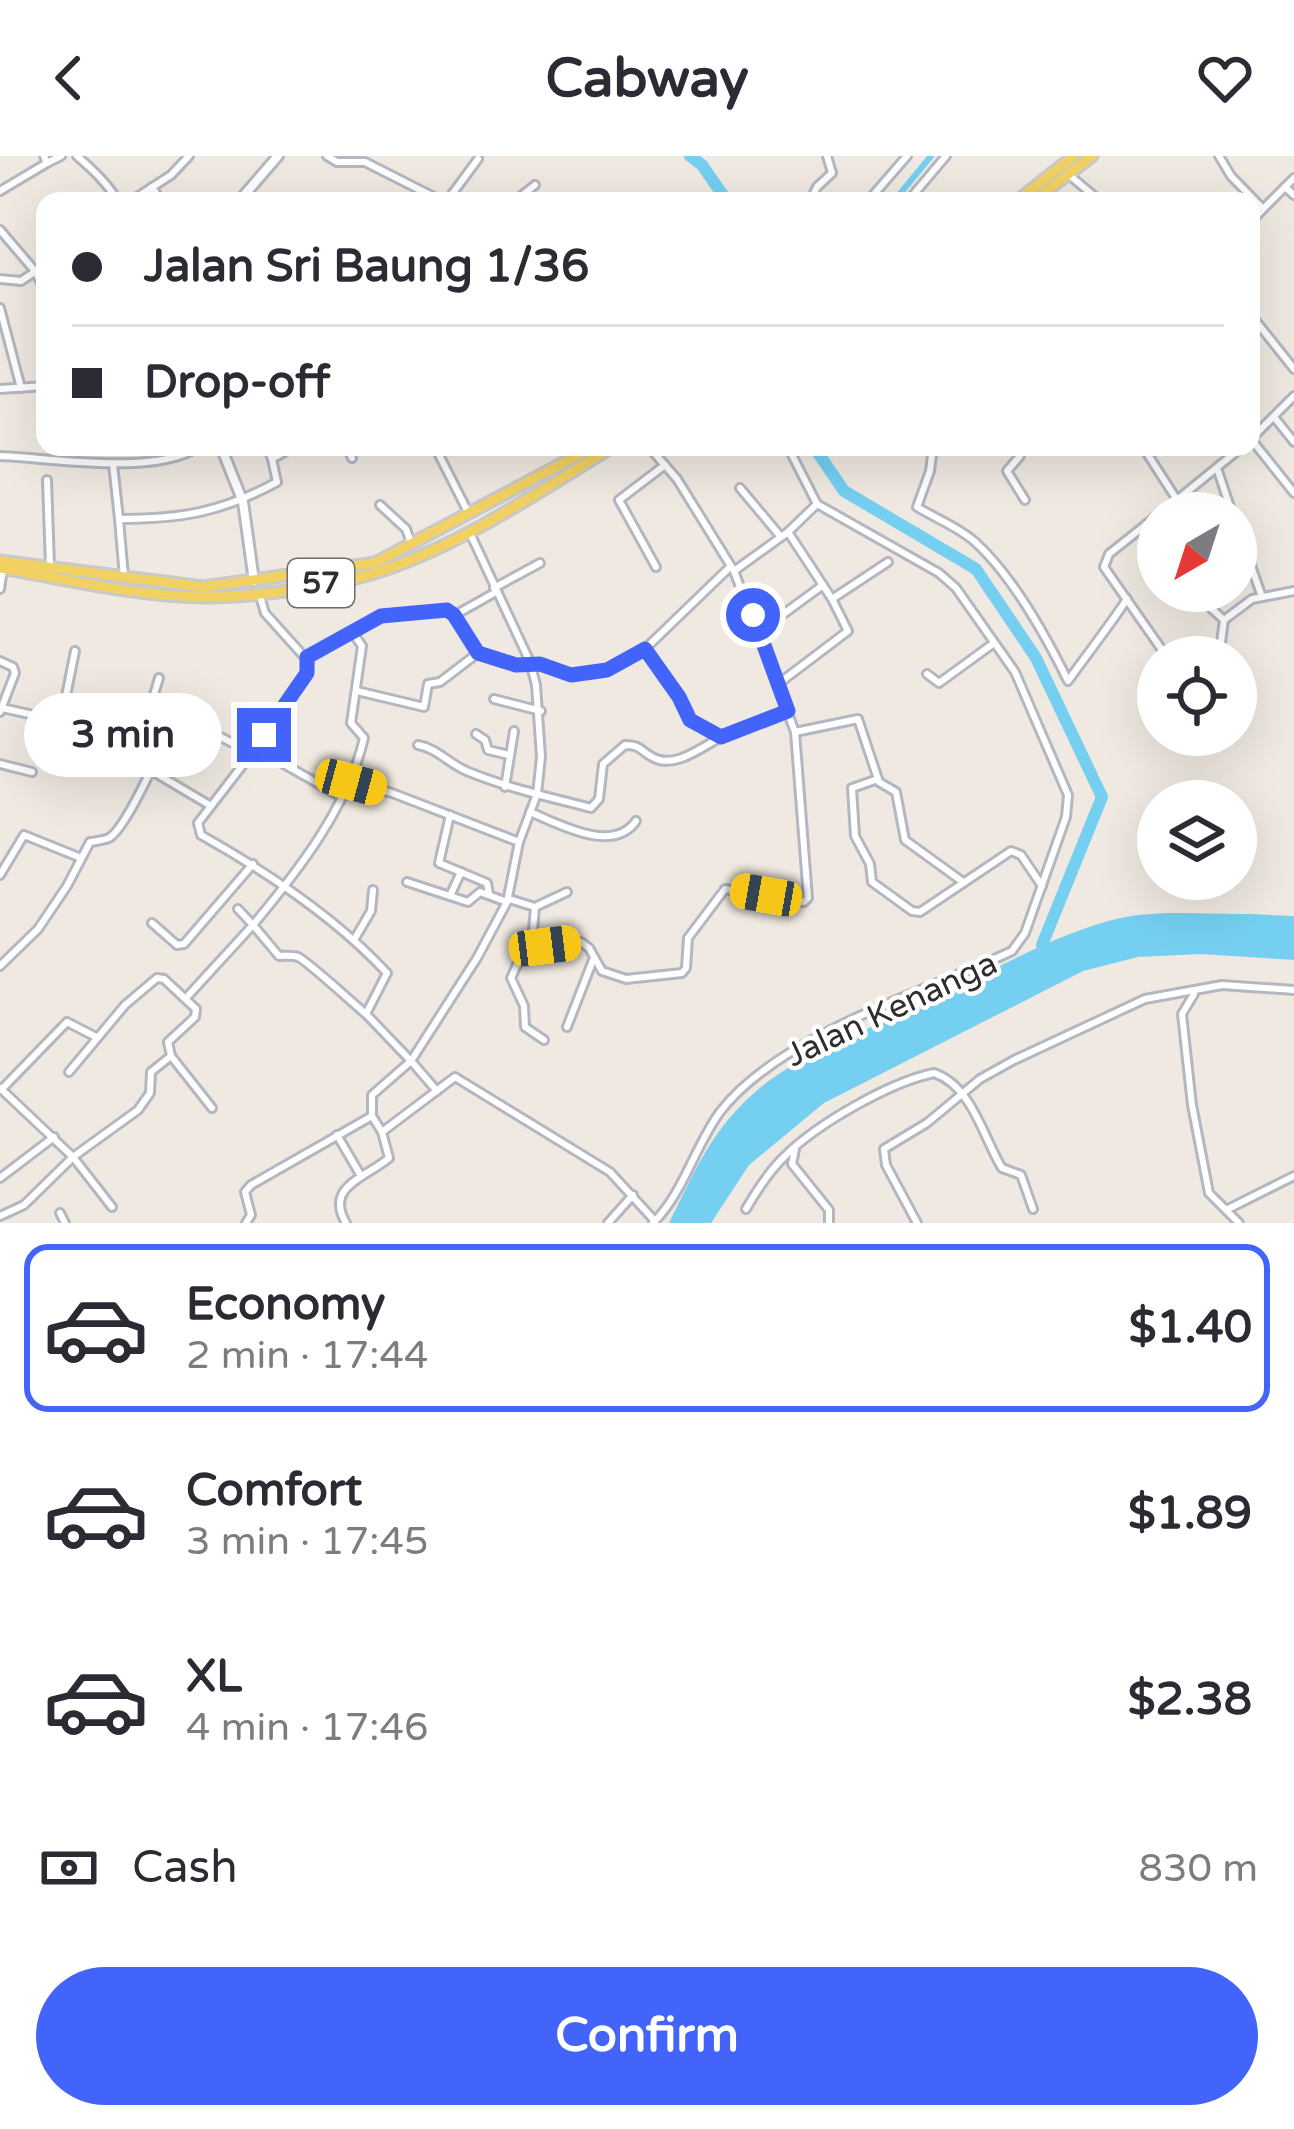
<!DOCTYPE html>
<html lang="en">
<head>
<meta charset="utf-8">
<style>
  :root { --surface:#fff; --page:#f2f2f3; --text:#2b2b33; --muted:#7c7c81; --line:#e1e1e2; --accent:#4264fb }
  body { margin:0; font-family:"Varela Round",sans-serif; background:var(--page); color:var(--text); height:100vh; display:flex; flex-direction:column; font-size:45px; white-space:nowrap }
  * { box-sizing:border-box; margin:0 }
  p { font-size:39px; color:var(--muted) }
  .icon { flex:none; width:66px; height:66px; fill:none; stroke:currentColor; stroke-width:2; stroke-linecap:round; stroke-linejoin:round }
  .map { position:relative; height:1067px; overflow:hidden }
  .side { display:flex; flex-direction:column; background:var(--surface); flex:1 }
  .side>* { flex:none }
  .top-card { position:absolute; left:36px; top:36px; width:1224px; height:264px; border-radius:24px; box-shadow:0 12px 48px #0002; display:grid; align-content:center; height:264px; padding:0 36px; background:var(--surface) }
  .needle { width:78px; rotate:219deg }
  .fabs { position:absolute; left:1137px; top:336px; display:grid; gap:24px }
  .fabs a { display:grid; place-items:center; width:120px; height:120px; border-radius:50%; background:var(--surface); box-shadow:0 12px 48px #0002; font-size:60px }
  .end { position:absolute; width:54px; height:54px; margin:-27px; border:15px solid #4264fb; background:#fff; box-shadow:0 0 0 6px #fff }
  .from { border-radius:50% }
  .bubble { position:absolute; height:84px; border-radius:42px; background:var(--surface); box-shadow:0 12px 48px #0002; font-size:39px; font-weight:800; line-height:84px; text-align:center }
  .car { position:absolute; width:36px; height:72px; margin:-36px -18px; border-radius:15px; box-shadow:0 0 9px 3px #0007; background:linear-gradient(#f5c518 24%,#345 0 40%,#f5c518 0 76%,#345 0 86%,#f5c518 0) }
  .top-card b { display:flex; align-items:center; gap:42px; height:114px; font-size:45px }
  .top-card b+b { border-top:3px solid var(--line) }
  .top-card i { width:30px; height:30px; background:var(--text) }
  ul { padding:21px 0 0; list-style:none }
  li { display:flex; align-items:center; gap:36px; height:168px; margin:0 24px 18px; padding:0 12px; border:6px solid transparent; border-radius:24px }
  li div { flex:1 }
  li b { display:block; font-size:45px }
  li em { font-style:normal; font-weight:800 }
  li.active { border-color:var(--accent) }
  li>.icon { width:108px; height:108px; stroke-width:1.5 }
  .pay { display:flex; align-items:center; gap:30px; height:132px; padding:0 36px; font-size:45px }
  .pay p { margin-inline-start:auto }
  .action { display:flex; gap:24px; margin-top:auto; padding:24px 36px }
  .action a { flex:1; height:138px; border-radius:72px; background:var(--accent); color:#fff; font-size:48px; font-weight:800; line-height:138px; text-align:center }
  header { display:flex; justify-content:space-between; align-items:center; height:156px; padding:0 36px; background:var(--surface); font-size:54px; font-weight:800 }
  .map>svg:first-child { display:block }
</style>
</head>
<body>
<header><svg class="icon" aria-label="back" viewBox="0 0 24 24"><path d="M15 5l-7 7 7 7"/></svg>Cabway<svg class="icon" aria-label="heart" viewBox="0 0 24 24"><path d="M12 20l-8-8c-3-5 5-10 8-4 3-6 11-1 8 4z"/></svg></header>
<div class="map">
<svg width="1294" height="1067" viewBox="0 0 1294 1067">
  <rect width="100%" height="100%" fill="#efe9e1"/>
  <path fill="#75cff0" d="M1251 758 1294 760V804L1200 798 1138 801 1083 815 824 947 749 1009 711 1067H669C688 1029 705 989 734 957 783 900 865 876 931 845 989 817 1043 784 1105 766 1150 752 1205 759 1251 758Z"/>
  <g fill="none" stroke-linecap="round" stroke-linejoin="round">
    <path stroke="#75cff0" stroke-width="6" d="M894 45 931 0"/>
    <g stroke="#75cff0" stroke-width="12">
      <path d="M690 0 702 9 727 45"/>
      <path d="M814 291 844 335 976 413 1036 502 1102 641 1042 789"/>
    </g>
    <g stroke="#b4b7c1" stroke-width="12">
      <g id="street">
        <path d="M44 0 47 7 61 0"/>
        <path d="M77 0C93 14 107 27 118 45"/>
        <path d="M327 0 337 6H365L442 45"/>
        <path d="M1219 0 1231 20 1263 53 1285 31 1294 39"/>
        <path d="M1068 18 1100 45"/>
        <path d="M152 31 161 45"/>
        <path d="M1285 31 1294 22"/>
        <path d="M0 35 47 7"/>
        <path d="M131 45 171 19 189 0"/>
        <path d="M447 45 478 3"/>
        <path d="M515 45 535 29"/>
        <path d="M625 45 626 43"/>
        <path d="M810 45 817 31 832 17 827 0"/>
        <path d="M868 45 907 0"/>
        <path d="M908 45 946 0"/>
        <path d="M1251 66 1263 53"/>
        <path d="M0 74 35 115 45 135"/>
        <path d="M0 123 21 125 45 109"/>
        <path d="M0 152 21 232"/>
        <path d="M1251 159 1294 213"/>
        <path d="M0 233 45 230"/>
        <path d="M1274 261 1294 286"/>
        <path d="M1251 283 1294 337"/>
        <path d="M1251 283 1294 240"/>
        <path d="M267 291 272 303 293 291"/>
        <path d="M347 291 352 302"/>
        <path d="M435 291 468 356"/>
        <path d="M933 291 930 315 917 351C935 362 958 371 974 385 1011 418 1046 480 1068 525 1088 497 1108 472 1127 443"/>
        <path d="M1019 291 1020 300 1007 315 1025 344"/>
        <path d="M1143 291 1177 344"/>
        <path d="M0 300C52 302 155 320 198 291"/>
        <path d="M113 308 119 363"/>
        <path d="M1218 315 1232 357"/>
        <path d="M47 324 50 410"/>
        <path d="M740 332 781 381"/>
        <path d="M380 349 406 373 411 387"/>
        <path d="M1161 357 1242 291"/>
        <path d="M1158 359 1109 398 1104 411 1167 501"/>
        <path d="M1236 367 1262 441"/>
        <path d="M1146 368 1158 386"/>
        <path d="M656 411 619 344 665 309"/>
        <path d="M734 415 788 376 817 348"/>
        <path d="M124 421 119 363C182 363 222 356 277 326L272 303"/>
        <path d="M494 432 540 407"/>
        <path d="M0 433 3 413"/>
        <path d="M1192 435 1224 464"/>
        <path d="M832 443 888 406"/>
        <path d="M455 459 478 497"/>
        <path d="M1224 464 1252 443 1294 435"/>
        <path d="M759 476 823 429"/>
        <path d="M353 477 362 490 351 567 364 582C348 651 298 715 253 769L279 800C286 800 292 799 298 801 305 803 355 849 366 858"/>
        <path d="M645 493 679 540 690 564 721 581 787 555"/>
        <path d="M308 500 381 461 447 454 455 459 496 436"/>
        <path d="M1219 501 1224 464"/>
        <path d="M0 505 13 511 15 517 0 556"/>
        <path d="M927 518 939 527 994 487"/>
        <path d="M159 522 153 542 156 548 252 597 307 517 309 506 265 457 259 437"/>
        <path d="M778 528 848 475 832 443 788 376"/>
        <path d="M357 535 424 551 428 528 440 526 478 497 516 509 540 508 571 519 607 514 645 493 731 410"/>
        <path d="M494 543 541 555"/>
        <path d="M2 552 61 565 75 495"/>
        <path d="M795 576 858 563 879 626 896 636 905 684 963 726"/>
        <path d="M476 578 485 584 488 594 509 599"/>
        <path d="M418 589C437 592 450 609 469 616 508 632 549 641 591 652L599 643 603 608 625 589C640 589 640 594 652 601 674 614 702 591 721 581"/>
        <path d="M257 593 342 641"/>
        <path d="M252 597 198 667 201 679C267 716 335 761 387 817L366 858 411 905 372 939V958"/>
        <path d="M0 608 32 616"/>
        <path d="M152 615 211 650"/>
        <path d="M878 623 852 632 855 680 870 708 872 726 912 755 920 756 1011 695 1021 699 1042 730"/>
        <path d="M351 626 392 637 519 686"/>
        <path d="M505 631 514 575"/>
        <path d="M530 656C561 669 613 698 636 665"/>
        <path d="M450 659 439 707 487 727 489 738"/>
        <path d="M0 719 24 679 81 702"/>
        <path d="M407 726 468 746 480 736 507 746"/>
        <path d="M450 740 461 716"/>
        <path d="M509 743 535 751 533 775 536 787 581 786 589 792 602 815 626 823 682 817 686 812 688 782 725 733 804 746 808 742 795 576 734 415 677 323 649 291"/>
        <path d="M535 751 567 736"/>
        <path d="M152 767 177 789 184 788 253 708"/>
        <path d="M531 778 511 822 524 850 525 871 544 884"/>
        <path d="M354 784 371 755 373 734"/>
        <path d="M0 810 38 773 67 730 90 686C92 686 108 683 109 682 128 671 165 583 176 560"/>
        <path d="M1194 838 1182 858 1192 949 1209 1037 1239 1067"/>
        <path d="M186 842 253 769 238 753"/>
        <path d="M567 871 593 804"/>
        <path d="M171 900 212 952"/>
        <path d="M0 932 73 1001 112 1051"/>
        <path d="M2 933 67 866 96 881"/>
        <path d="M437 935 411 905 477 802 507 746 519 686 537 638 541 601 536 529 530 506 470 377"/>
        <path d="M337 979 361 1020"/>
        <path d="M795 993 792 1008 829 1054V1067"/>
        <path d="M0 1022 54 981"/>
        <path d="M746 1053C757 1034 769 1015 785 1000 817 968 890 926 934 917 972 930 983 981 1002 1012L1021 1019 1033 1053"/>
        <path d="M1228 1053 1294 1020"/>
        <path d="M60 1057 65 1067"/>
        <path d="M0 1060 24 1049 73 1001 138 954 150 937 151 916 171 900 168 886 195 861 196 853 164 823 157 822 125 849 69 916"/>
        <path d="M246 1067 251 1059 245 1036 251 1029 372 960 382 976 455 921 610 1016 654 1064"/>
        <path d="M346 1067C324 1030 367 1021 389 1002L382 976"/>
        <path d="M608 1067 633 1039"/>
        <path d="M653 1067C683 1038 695 990 720 956 780 878 924 837 1012 795L1025 777 1066 661 1068 639 1015 516 956 432 939 417 817 348 788 291"/>
        <path d="M917 1067 886 1009 884 993 927 967 980 923 1014 904 1145 843 1222 829 1294 834"/>
      </g>
    </g>
    <g stroke="#b4b7c1" stroke-width="14">
      <g id="secondary">
        <path d="M239 45 278 0"/>
        <path d="M221 291 243 346 254 425"/>
      </g>
    </g>
    <g stroke="#c9c9c9" stroke-width="15">
      <g id="primary">
        <path d="M1017 45 1074 0"/>
        <path d="M1033 45 1092 0"/>
        <path d="M0 405 203 431 375 407 593 291"/>
        <path d="M0 412C66 423 135 440 202 441 251 442 338 430 384 414 462 388 542 334 612 291"/>
      </g>
    </g>
    <use href="#street" stroke="#fff" stroke-width="6"/>
    <use href="#secondary" stroke="#fff" stroke-width="8"/>
    <use href="#primary" stroke="#f2d163" stroke-width="9"/>
  </g>
  <g fill="none" stroke-linecap="round" stroke-linejoin="round">
    <path stroke="#4264fb" stroke-width="15" d="M264 579 307 517V501L381 460 447 454 454 459 478 497 516 509 540 508 571 519 607 514 645 493 679 541 690 564 721 581 788 555 753 459"/>
  </g>
  <g text-anchor="middle" stroke-width="9" stroke-linejoin="round" paint-order="stroke">
    <rect fill="#fff" stroke="#6d6d6d" stroke-width="3" x="288" y="403" width="66" height="48" rx="9"/>
    <g font-size="30" font-weight="bold" fill="#2e2e2e">
      <text x="321" y="437">57</text>
    </g>
    <g font-size="33" fill="#2e2e2e" stroke="#fff">
      <text transform="translate(891 852) rotate(-25)" y="12">Jalan Kenanga</text>
    </g>
  </g>
</svg>
<div class="fabs">
<a><svg class="needle" viewBox="-14 -14 28 28"><path d="M0-13l5 13h-10z" fill="#e53935"/><path d="M0 13l5-13h-10z" fill="#7c7c81"/></svg></a>
<a><svg class="icon" aria-label="locate" viewBox="0 0 24 24"><circle cx="12" cy="12" r="6"/><path d="M12 2v4M12 18v4M2 12h4M18 12h4"/></svg></a>
<a><svg class="icon" aria-label="layers" viewBox="0 0 24 24"><path d="M12 4l9 5-9 5-9-5zM3 14l9 5 9-5"/></svg></a>
</div>
<i class="end from" style="left:753px;top:459px"></i>
<i class="end" style="left:264px;top:579px"></i>
<div class="bubble" style="left:24px;top:537px;width:198px">3 min</div>
<i class="car" style="left:351px;top:626px;rotate:105deg"></i>
<i class="car" style="left:766px;top:739px;rotate:280deg"></i>
<i class="car" style="left:545px;top:790px;rotate:83deg"></i>
<div class="top-card">
<b><i class="from"></i>Jalan Sri Baung 1/36</b>
<b><i></i>Drop-off</b>
</div>
</div>
<section class="side">
<ul>
<li class="active"><svg class="icon" aria-label="car" viewBox="0 0 24 24"><path d="M5 17H2v-5l4-1 3-4h7l3 4 3 1v5h-3M9 17h6M6 11h13"/><circle cx="7" cy="17" r="2"/><circle cx="17" cy="17" r="2"/></svg><div><b>Economy</b><p>2 min · 17:44</p></div><em>$1.40</em></li>
<li><svg class="icon" aria-label="car" viewBox="0 0 24 24"><path d="M5 17H2v-5l4-1 3-4h7l3 4 3 1v5h-3M9 17h6M6 11h13"/><circle cx="7" cy="17" r="2"/><circle cx="17" cy="17" r="2"/></svg><div><b>Comfort</b><p>3 min · 17:45</p></div><em>$1.89</em></li>
<li><svg class="icon" aria-label="car" viewBox="0 0 24 24"><path d="M5 17H2v-5l4-1 3-4h7l3 4 3 1v5h-3M9 17h6M6 11h13"/><circle cx="7" cy="17" r="2"/><circle cx="17" cy="17" r="2"/></svg><div><b>XL</b><p>4 min · 17:46</p></div><em>$2.38</em></li>
</ul>
<div class="pay"><svg class="icon" aria-label="cash" viewBox="0 0 24 24"><path d="M3 7h18v10H3z"/><circle cx="12" cy="12" r="2"/></svg>Cash<p>830 m</p></div>
<div class="action"><a>Confirm</a></div>
</section>
</body>
</html>
